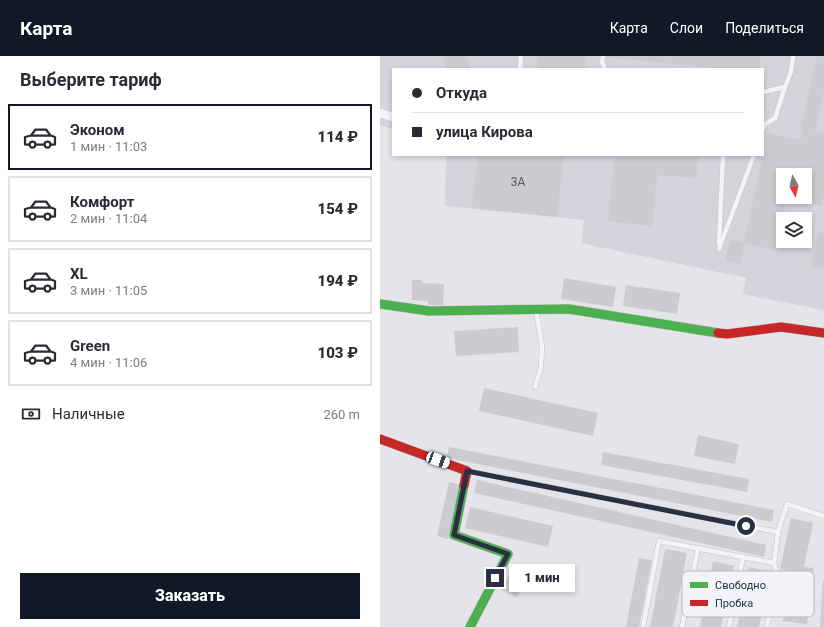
<!DOCTYPE html>
<html lang="ru">
<head>
<meta charset="utf-8">
<style>
  :root { --surface:#fff; --page:#f2f2f3; --text:#2b2b33; --muted:#7c7c81; --line:#e1e1e2; --accent:#111827 }
  body { margin:0; font-family:Roboto,sans-serif; background:var(--page); color:var(--text); height:100vh; display:flex; flex-direction:column; font-size:15px; white-space:nowrap }
  * { box-sizing:border-box; margin:0 }
  p { font-size:13px; color:var(--muted) }
  .icon { flex:none; width:22px; height:22px; fill:none; stroke:currentColor; stroke-width:2; stroke-linecap:round; stroke-linejoin:round }
  .map { position:relative; flex:1; overflow:hidden }
  .side { display:flex; flex-direction:column; background:var(--surface); width:380px }
  .side>* { flex:none }
  .top-card { position:absolute; left:12px; top:12px; width:372px; height:88px; border-radius:0px; box-shadow:0 2px 6px #0003; display:grid; align-content:center; height:88px; padding:0 20px; background:var(--surface) }
  .needle { width:26px; rotate:172deg }
  .fabs { position:absolute; left:396px; top:112px; display:grid; gap:8px }
  .fabs a { display:grid; place-items:center; width:36px; height:36px; border-radius:0px; background:var(--surface); box-shadow:0 2px 6px #0003; font-size:20px }
  .end { position:absolute; width:18px; height:18px; margin:-9px; border:5px solid #2c2e43; background:#fff; box-shadow:0 0 0 2px #fff }
  .from { border-radius:50% }
  .bubble { position:absolute; height:28px; border-radius:0px; background:var(--surface); box-shadow:0 2px 6px #0003; font-size:13px; font-weight:800; line-height:28px; text-align:center }
  .car { position:absolute; width:12px; height:24px; margin:-12px -6px; border-radius:5px; box-shadow:0 0 3px 1px #0007; background:linear-gradient(#fff 24%,#345 0 40%,#fff 0 76%,#345 0 86%,#fff 0) }
  .top-card b { display:flex; align-items:center; gap:14px; height:38px; font-size:15px }
  .top-card b+b { border-top:1px solid var(--line) }
  .top-card i { width:10px; height:10px; background:var(--text) }
  ul { padding:0; list-style:none }
  li { display:flex; align-items:center; gap:12px; height:66px; margin:0 8px 6px; padding:0 12px; border:2px solid var(--line); border-radius:0px }
  li div { flex:1 }
  li b { display:block; font-size:15px }
  li em { font-style:normal; font-weight:800 }
  li.active { border-color:var(--accent) }
  li>.icon { width:36px; height:36px; stroke-width:1.5 }
  h2 { padding:0 20px; font-size:18px; line-height:48px }
  .pay { display:flex; align-items:center; gap:10px; height:44px; padding:0 20px; font-size:15px }
  .pay p { margin-inline-start:auto }
  .cta { display:flex; gap:8px; margin-top:auto; padding:8px 20px }
  .cta a { flex:1; height:46px; border-radius:0px; background:var(--accent); color:#fff; font-size:16px; font-weight:800; line-height:46px; text-align:center }
  header { display:flex; align-items:center; gap:24px; box-sizing:border-box; height:56px; padding:0 20px; background:var(--accent); color:#fff }
  header strong { font-size:19px }
  nav { display:flex; gap:22px; margin-inline-start:auto; font-size:14px }
  main { display:flex; flex:1; min-height:0 }
  .map>svg:first-child { display:block }
</style>
</head>
<body>
<header>
<strong>Карта</strong>
<nav><a>Карта</a><a>Слои</a><a>Поделиться</a></nav>
</header>
<main>
<section class="side">
<h2>Выберите тариф</h2>
<ul>
<li class="active"><svg class="icon" aria-label="car" viewBox="0 0 24 24"><path d="M5 17H2v-5l4-1 3-4h7l3 4 3 1v5h-3M9 17h6M6 11h13"/><circle cx="7" cy="17" r="2"/><circle cx="17" cy="17" r="2"/></svg><div><b>Эконом</b><p>1 мин · 11:03</p></div><em>114 ₽</em></li>
<li><svg class="icon" aria-label="car" viewBox="0 0 24 24"><path d="M5 17H2v-5l4-1 3-4h7l3 4 3 1v5h-3M9 17h6M6 11h13"/><circle cx="7" cy="17" r="2"/><circle cx="17" cy="17" r="2"/></svg><div><b>Комфорт</b><p>2 мин · 11:04</p></div><em>154 ₽</em></li>
<li><svg class="icon" aria-label="car" viewBox="0 0 24 24"><path d="M5 17H2v-5l4-1 3-4h7l3 4 3 1v5h-3M9 17h6M6 11h13"/><circle cx="7" cy="17" r="2"/><circle cx="17" cy="17" r="2"/></svg><div><b>XL</b><p>3 мин · 11:05</p></div><em>194 ₽</em></li>
<li><svg class="icon" aria-label="car" viewBox="0 0 24 24"><path d="M5 17H2v-5l4-1 3-4h7l3 4 3 1v5h-3M9 17h6M6 11h13"/><circle cx="7" cy="17" r="2"/><circle cx="17" cy="17" r="2"/></svg><div><b>Green</b><p>4 мин · 11:06</p></div><em>103 ₽</em></li>
</ul>
<div class="pay"><svg class="icon" aria-label="cash" viewBox="0 0 24 24"><path d="M3 7h18v10H3z"/><circle cx="12" cy="12" r="2"/></svg>Наличные<p>260 m</p></div>
<div class="cta"><a>Заказать</a></div>
</section>
<div class="map">
<svg width="444" height="571" viewBox="0 0 444 571">
  <rect width="100%" height="100%" fill="#e5e5e9"/>
  <path fill="#d3d4dc" fill-rule="evenodd" d="M0 0H444V254L363 238 366 222 201 187 204 164 65 150 66 99H383V13H13V73L0 69ZM403 119H425V141H403ZM403 163H425V185H403Z"/>
  <g fill="#cbcbd0" fill-rule="evenodd">
    <path d="M63 0H86L91 13H67Z"/>
    <path d="M158 0H206L205 13H157Z"/>
    <path d="M227 0H381L379 13H342L227 1Z"/>
    <path d="M437 0H444V34L435 75 444 77V139L442 150 407 142 396 194 364 187 388 77 420 84 423 72H421ZM403 119H425V141H403Z"/>
    <path d="M98 99H184L177 161 92 152Z"/>
    <path d="M235 99H318L316 122 277 119 272 170 228 165Z"/>
    <path d="M439 176 444 177V212L431 210Z"/>
    <path d="M350 184 364 187 360 208 345 205Z"/>
    <path d="M184 222 236 231 233 251 181 243Z"/>
    <path d="M32 224H42V227L64 228 63 249H48V245L32 244Z"/>
    <path d="M246 229 300 237 297 258 243 250Z"/>
    <path d="M138 271 139 296 76 300 74 275Z"/>
    <path d="M104 332 218 357 213 380 99 355Z"/>
    <path d="M318 379 359 388 355 408 314 400Z"/>
    <path d="M69 391 394 454 392 466 67 402Z"/>
    <path d="M223 396 369 423 367 436 221 409Z"/>
    <path d="M97 424 386 489 384 501 94 437Z"/>
    <path d="M69 426 81 429 68 483 57 480Z"/>
    <path d="M90 451 173 470 168 491 85 472Z"/>
    <path d="M411 462 433 467 424 511 434 512 427 568 403 565 410 515 400 513Z"/>
    <path d="M285 493 307 497 293 571H270Z"/>
    <path d="M259 502 272 504 259 571H246Z"/>
    <path d="M333 505 354 510 341 571H320Z"/>
    <path d="M369 511 391 516 379 571H357Z"/>
    <path d="M129 518 145 526 137 541 121 534Z"/>
    <path d="M443 524H444V571H440Z"/>
  </g>
  <g fill="none" stroke-linecap="round" stroke-linejoin="round">
    <g stroke="#c3c3c7" stroke-width="5.5">
      <g id="lane">
        <path d="M223 0 222 6 225 13"/>
        <path d="M140 13 141 0"/>
        <path d="M383 36 405 31 411 16 413 0"/>
        <path d="M383 73 385 68 395 62 405 31"/>
        <path d="M339 187 343 99"/>
        <path d="M339 193 374 99"/>
        <path d="M155 331 161 311 162 289 156 254"/>
        <path d="M88 415 398 476 407 448 444 460"/>
        <path d="M263 571 279 485 394 507"/>
        <path d="M302 571 318 492"/>
        <path d="M349 571 363 501"/>
        <path d="M387 571 398 521 394 507 398 476"/>
      </g>
    </g>
    <g stroke="#c3c3c7" stroke-width="10">
      <path id="street" d="M0 57 13 61"/>
    </g>
    <g stroke="#c3c3c7" stroke-width="10">
      <g id="fast">
        <path d="M0 248 49 255 189 253 338 277"/>
        <path d="M84 429 74 479 128 498 90 571"/>
      </g>
    </g>
    <g stroke="#c3c3c7" stroke-width="10">
      <g id="jam">
        <path d="M338 277 347 278 401 271 444 277"/>
        <path d="M0 383 87 415 84 429"/>
      </g>
    </g>
    <use href="#lane" stroke="#f4f4f6" stroke-width="4.5"/>
    <use href="#street" stroke="#f4f4f6" stroke-width="9"/>
    <use href="#fast" stroke="#4caf50" stroke-width="9"/>
    <use href="#jam" stroke="#c62828" stroke-width="9"/>
  </g>
  <g fill="none" stroke-linecap="round" stroke-linejoin="round">
    <path stroke="#2c2e43" stroke-width="5" d="M115 522 128 498 74 479 87 415 366 470"/>
  </g>
  <g text-anchor="middle" stroke-width="3" stroke-linejoin="round" paint-order="stroke">
    <g font-size="12" fill="#565768">
      <text x="138" y="130">3А</text>
    </g>
  </g>
  <rect x="302" y="515" width="132" height="46" rx="6" fill="#f3f4f8" stroke="#b7b9c2" stroke-width="1"/>
  <rect x="310" y="526" width="18" height="6" fill="#4caf50"/>
  <rect x="310" y="544" width="18" height="6" fill="#c62828"/>
  <g font-size="11" fill="#2c2e43">
    <text x="335" y="533">Свободно</text>
    <text x="335" y="551">Пробка</text>
  </g>
</svg>
<div class="fabs">
<a><svg class="needle" viewBox="-14 -14 28 28"><path d="M0-13l5 13h-10z" fill="#e53935"/><path d="M0 13l5-13h-10z" fill="#7c7c81"/></svg></a>
<a><svg class="icon" aria-label="layers" viewBox="0 0 24 24"><path d="M12 4l9 5-9 5-9-5zM3 14l9 5 9-5"/></svg></a>
</div>
<i class="end from" style="left:366px;top:470px"></i>
<i class="end" style="left:115px;top:522px"></i>
<div class="bubble" style="left:129px;top:508px;width:66px">1 мин</div>
<i class="car" style="left:58px;top:404px;rotate:110deg"></i>
<div class="top-card">
<b><i class="from"></i>Откуда</b>
<b><i></i>улица Кирова</b>
</div>
</div>
</main>
</body>
</html>
